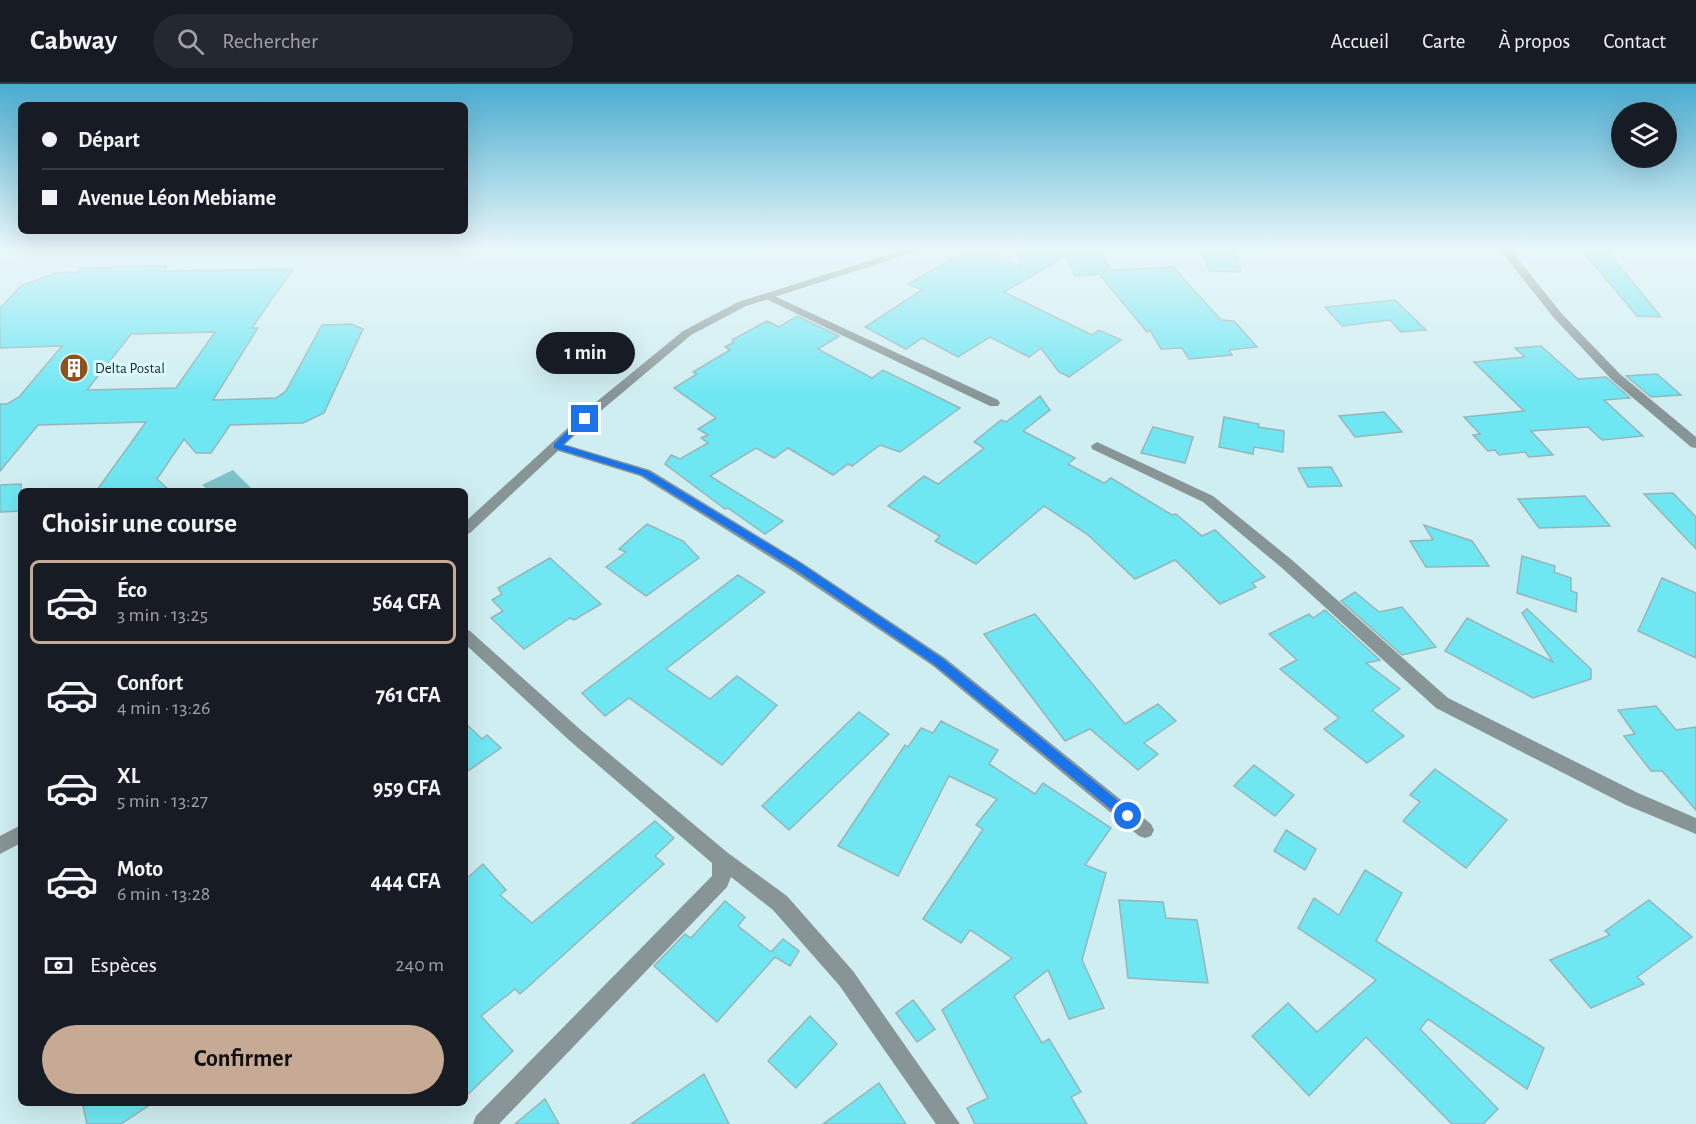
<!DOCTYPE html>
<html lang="fr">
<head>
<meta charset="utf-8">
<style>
  :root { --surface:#171b24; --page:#242831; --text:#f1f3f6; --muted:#9ea1a6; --line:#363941; --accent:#c6aa95 }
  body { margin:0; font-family:"Alegreya Sans",sans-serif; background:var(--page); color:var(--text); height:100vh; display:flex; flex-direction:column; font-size:22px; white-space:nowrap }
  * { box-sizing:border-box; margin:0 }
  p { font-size:20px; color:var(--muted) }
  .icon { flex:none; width:33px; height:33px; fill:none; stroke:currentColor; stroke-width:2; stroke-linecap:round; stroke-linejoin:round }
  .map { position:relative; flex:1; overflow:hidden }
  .sheet { position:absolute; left:18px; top:404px; width:450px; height:618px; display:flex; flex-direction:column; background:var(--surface); border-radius:9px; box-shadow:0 6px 24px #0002 }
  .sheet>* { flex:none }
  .hud { position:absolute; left:18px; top:18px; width:450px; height:132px; border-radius:9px; box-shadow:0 6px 24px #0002; display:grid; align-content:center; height:132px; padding:0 24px; background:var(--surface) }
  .tools { position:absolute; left:1611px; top:18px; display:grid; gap:12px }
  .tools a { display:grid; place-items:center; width:66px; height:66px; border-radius:50%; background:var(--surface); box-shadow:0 6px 24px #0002; font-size:30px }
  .end { position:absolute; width:27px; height:27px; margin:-14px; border:8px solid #1a73e8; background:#fff; box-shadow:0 0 0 3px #fff }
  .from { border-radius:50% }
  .bubble { position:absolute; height:42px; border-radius:21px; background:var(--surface); box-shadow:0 6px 24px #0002; font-size:20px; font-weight:700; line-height:42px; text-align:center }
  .hud b { display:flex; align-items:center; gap:21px; height:57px; font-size:22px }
  .hud b+b { border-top:2px solid var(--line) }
  .hud i { width:15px; height:15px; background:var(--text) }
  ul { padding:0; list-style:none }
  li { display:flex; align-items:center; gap:18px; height:84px; margin:0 12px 9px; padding:0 12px; border:3px solid transparent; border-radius:9px }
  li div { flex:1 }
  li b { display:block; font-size:22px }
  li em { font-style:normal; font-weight:700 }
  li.selected { border-color:var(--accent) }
  li>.icon { width:54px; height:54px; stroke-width:1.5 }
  h2 { padding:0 24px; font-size:27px; line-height:72px }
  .pay { display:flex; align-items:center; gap:15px; height:66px; padding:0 24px; font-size:22px }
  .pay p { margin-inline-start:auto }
  .primary-button { display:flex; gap:12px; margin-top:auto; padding:12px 24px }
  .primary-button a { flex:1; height:69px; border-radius:36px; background:var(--accent); color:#111; font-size:24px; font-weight:700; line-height:69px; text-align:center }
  header { display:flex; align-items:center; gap:36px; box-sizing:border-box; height:84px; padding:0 30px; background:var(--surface); border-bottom:2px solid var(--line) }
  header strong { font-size:28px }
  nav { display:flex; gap:33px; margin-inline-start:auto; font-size:21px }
  .search { width:420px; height:54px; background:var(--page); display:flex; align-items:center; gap:15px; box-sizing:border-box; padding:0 21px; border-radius:33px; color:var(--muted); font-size:22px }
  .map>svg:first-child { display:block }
</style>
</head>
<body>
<header>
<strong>Cabway</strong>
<div class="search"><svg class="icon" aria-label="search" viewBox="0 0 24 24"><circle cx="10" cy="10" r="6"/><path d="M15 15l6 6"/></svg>Rechercher</div>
<nav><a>Accueil</a><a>Carte</a><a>À propos</a><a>Contact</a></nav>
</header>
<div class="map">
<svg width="1696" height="1040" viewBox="0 0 1696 1040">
  <rect width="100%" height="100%" fill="#cfeef1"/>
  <path fill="#80c3ca" d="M233 386 253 406H208L202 401Z"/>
  <g fill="#6ee7f3" stroke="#97b5b8" stroke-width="1.5" fill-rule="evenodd">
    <path d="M971 165H982L1021 183 1016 166 1100 165 1110 186 1173 183 1221 236 1234 237 1257 263 1229 266 1232 271 1189 275 1182 264 1161 265 1150 246 1147 248 1099 190 1075 192 1066 172 1004 208 1092 251 1099 246 1121 256 1069 293 1059 288 1041 264 1029 273 990 253 958 273 922 254 906 265 865 243 922 206 908 200Z"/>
    <path d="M1202 165H1232L1241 188 1209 187Z"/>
    <path d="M1581 165H1606L1661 233 1637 232Z"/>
    <path d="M167 182 164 187 293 185 252 244H258L213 316 276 314 286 307 322 241 352 240 363 245 324 329 303 339 230 341 211 369H196L184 355 157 395 169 406H97L146 338 38 341 0 387V320H7L19 313 62 262 0 264V224L21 202 56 189 77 188 81 184ZM215 248 176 304 87 306 131 250Z"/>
    <path d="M1395 216 1426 246 1401 248 1390 236 1342 242 1325 223Z"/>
    <path d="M797 232 839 252 818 265 872 294 883 286 960 324 900 368 880 361 852 382 848 380 833 391 788 364 774 374 756 364 710 392 783 437 765 450 728 424 725 425 665 380 671 371 680 375 708 359 701 354 708 351 698 345 716 334 674 304 697 290 693 288 730 266 725 263 734 258 732 256 767 237 779 243Z"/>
    <path d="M1541 262 1578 295 1606 293 1630 314 1604 316 1643 352 1602 356 1588 343 1531 347 1553 371 1529 373 1525 368 1499 371 1495 366 1488 367 1473 351 1480 350 1464 333 1524 327 1474 278 1525 273 1515 264Z"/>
    <path d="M1657 290 1681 311 1651 313 1626 292Z"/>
    <path d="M1040 312 1050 326 1023 347 1075 374 1068 380 1104 399 1111 394 1172 431 1176 430 1202 452 1215 446 1265 493 1252 499 1256 503 1220 520 1175 476 1135 495 1087 450 1044 422 976 480 935 457 940 452 888 422 924 392 938 400 984 364 974 358 1001 336 1006 338Z"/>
    <path d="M1384 328 1402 348 1355 353 1339 332Z"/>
    <path d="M1224 333 1259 340 1258 343 1284 347 1283 368 1254 363 1253 370 1219 363Z"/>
    <path d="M1153 343 1193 353 1185 379 1141 369Z"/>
    <path d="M1331 383 1342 402 1308 403 1298 384Z"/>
    <path d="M21 400V427L0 428V401Z"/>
    <path d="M1673 409 1696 433V465L1644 410Z"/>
    <path d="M1585 412 1610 442 1539 444 1518 415Z"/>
    <path d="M647 440 683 457 699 474 646 512 606 483 626 468 619 465Z"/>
    <path d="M1424 441 1472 457 1489 482 1426 483 1410 457 1433 456Z"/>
    <path d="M1522 472 1555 482 1554 488 1571 494V507L1577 509 1576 528 1517 509Z"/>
    <path d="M550 474 601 520 574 536 570 534 524 565 491 534 503 527 492 516 502 510 498 504Z"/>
    <path d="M738 491 765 508 666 585 710 615 737 592 777 621 722 681 629 614 605 632 582 609Z"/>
    <path d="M1662 494 1696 509V574L1638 547Z"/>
    <path d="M1355 508 1379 528 1402 523 1436 563 1402 571 1341 517Z"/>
    <path d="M1527 525 1591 585V595L1533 614 1445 567 1467 534 1553 578 1522 529Z"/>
    <path d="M1325 526 1380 576 1366 579 1400 605 1372 626 1404 652 1367 679 1324 645 1339 634 1280 585 1297 576 1269 550 1309 530 1313 534Z"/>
    <path d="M1035 530 1125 640 1158 620 1176 637 1144 659 1158 670 1138 686 1090 645 1065 657 984 550Z"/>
    <path d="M1656 622 1676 646 1696 643V726L1662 687H1651L1624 652 1635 650 1618 626Z"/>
    <path d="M859 628 889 650 789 746 762 722Z"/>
    <path d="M941 637 998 666 989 680 1035 710 1043 699 1111 744 1085 781 1106 789 1082 876 1104 924 1069 935 1048 886 1014 912 1042 959 1049 955 1081 1008 1071 1013 1087 1040H975L967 1024 988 1014 942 926 1012 874 970 846 961 859 923 835 983 745 976 741 997 715 949 692 898 792 838 762 905 661 908 663 921 644 933 649Z"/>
    <path d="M465 639 482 655 487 651 501 664 465 689Z"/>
    <path d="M1254 681 1294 711 1275 732 1234 702Z"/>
    <path d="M1435 685 1507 736 1466 784 1403 737 1420 718 1410 711Z"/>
    <path d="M655 737 674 754 655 772 664 780 520 910 515 905 481 932 513 967 465 1013V796L483 780 506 806 500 811 532 839Z"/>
    <path d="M1286 746 1316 765 1305 786 1274 767Z"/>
    <path d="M1365 786 1402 809 1376 857 1544 964 1527 1005 1428 935 1420 945 1498 1025 1483 1040H1452L1366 953 1309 1012 1252 952 1288 919 1317 948 1376 896 1298 844 1314 814 1339 831Z"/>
    <path d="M1119 816 1163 818 1166 834 1197 836 1208 899 1128 894Z"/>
    <path d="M1649 816 1692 853 1637 893 1644 900 1591 924 1550 876 1610 851 1605 847Z"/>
    <path d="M725 817 745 833 738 842 771 868 783 855 799 867 790 882 775 873 717 938 654 882 685 850 691 854Z"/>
    <path d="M913 916 935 945 917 958 896 929Z"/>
    <path d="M810 932 837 960 796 1004 768 977Z"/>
    <path d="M704 990 729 1040H631Z"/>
    <path d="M879 999 906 1040H823Z"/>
    <path d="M545 1015 559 1040H515Z"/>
    <path d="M82 1018H154L121 1040H87Z"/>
  </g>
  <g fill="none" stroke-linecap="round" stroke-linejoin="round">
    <g fill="#889596" fill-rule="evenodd">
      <path d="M1499 165H1510L1562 230 1620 290 1696 353V364L1691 363 1612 296 1554 234Z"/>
      <path d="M768 209 998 316 1000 319 998 322H990L764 214 763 212Z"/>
      <path d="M557 358 650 386 801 478 945 574 1151 740 1154 746 1151 752 1145 754 1139 752 933 582 791 486 640 392 552 365 551 362Z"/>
      <path d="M1097 358 1213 412 1292 476 1448 614 1638 709 1696 734V750L1626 721 1436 624 1282 484 1203 418 1092 365 1091 362Z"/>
      <path d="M465 545 470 547 582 647 728 769 787 812 853 887 960 1040H936L839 901 773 826 731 793 727 803 499 1040H473L476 1032 712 792V779L570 657 465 560Z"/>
    </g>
    <g fill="#889596" fill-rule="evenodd">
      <path d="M907 165H924L746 222 691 251 603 325 470 449 465 451V438L595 319 683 247 738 218Z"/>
      <path d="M21 741V759L0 770V752Z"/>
    </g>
  </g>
  <linearGradient id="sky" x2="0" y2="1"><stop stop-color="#4bacd0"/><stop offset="0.53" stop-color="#e9f7f9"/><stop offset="1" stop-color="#e9f7f9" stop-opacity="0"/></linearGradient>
  <rect width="1696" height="311" fill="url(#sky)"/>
  <path fill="#1a73e8" d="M582 333 589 335 563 361 648 387 800 479 943 575 1132 728V735H1123L935 581 793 484 642 391 554 364V360Z"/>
  <defs>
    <g id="building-disc" transform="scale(1.5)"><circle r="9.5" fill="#92501e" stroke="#dcfbfe"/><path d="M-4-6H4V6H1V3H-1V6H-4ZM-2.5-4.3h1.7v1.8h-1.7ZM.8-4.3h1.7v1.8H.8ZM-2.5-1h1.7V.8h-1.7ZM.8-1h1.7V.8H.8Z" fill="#fff"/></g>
  </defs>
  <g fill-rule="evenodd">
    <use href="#building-disc" x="74" y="284"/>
  </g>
  <g text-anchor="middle" stroke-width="6" stroke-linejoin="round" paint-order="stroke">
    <g font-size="15" fill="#222e30" stroke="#dcfbfe" text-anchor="start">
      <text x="95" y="289">Delta Postal</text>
    </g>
  </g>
</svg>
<div class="tools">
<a><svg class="icon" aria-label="layers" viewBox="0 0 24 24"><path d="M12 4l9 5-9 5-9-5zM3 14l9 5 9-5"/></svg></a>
</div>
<i class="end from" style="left:1128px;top:732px"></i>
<i class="end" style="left:585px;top:335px"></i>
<div class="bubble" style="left:536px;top:248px;width:99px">1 min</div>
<div class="hud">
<b><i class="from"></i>Départ</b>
<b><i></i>Avenue Léon Mebiame</b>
</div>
<section class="sheet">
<h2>Choisir une course</h2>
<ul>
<li class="selected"><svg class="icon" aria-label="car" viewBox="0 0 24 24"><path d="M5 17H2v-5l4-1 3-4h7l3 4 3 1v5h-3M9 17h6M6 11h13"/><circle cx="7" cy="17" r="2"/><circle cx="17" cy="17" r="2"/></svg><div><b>Éco</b><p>3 min · 13:25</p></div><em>564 CFA</em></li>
<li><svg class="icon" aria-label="car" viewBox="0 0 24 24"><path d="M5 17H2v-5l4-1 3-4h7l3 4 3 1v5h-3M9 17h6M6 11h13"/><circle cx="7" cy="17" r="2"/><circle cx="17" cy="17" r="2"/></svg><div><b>Confort</b><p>4 min · 13:26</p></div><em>761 CFA</em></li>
<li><svg class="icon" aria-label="car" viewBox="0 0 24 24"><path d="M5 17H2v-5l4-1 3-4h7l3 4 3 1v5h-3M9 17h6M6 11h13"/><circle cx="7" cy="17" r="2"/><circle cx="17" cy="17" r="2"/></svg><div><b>XL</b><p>5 min · 13:27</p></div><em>959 CFA</em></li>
<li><svg class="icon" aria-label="car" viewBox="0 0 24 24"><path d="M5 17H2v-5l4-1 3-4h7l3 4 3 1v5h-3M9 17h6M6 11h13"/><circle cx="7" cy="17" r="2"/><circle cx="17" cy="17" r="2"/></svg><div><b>Moto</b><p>6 min · 13:28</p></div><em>444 CFA</em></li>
</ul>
<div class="pay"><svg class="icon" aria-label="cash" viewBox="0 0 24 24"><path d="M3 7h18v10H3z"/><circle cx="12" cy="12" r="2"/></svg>Espèces<p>240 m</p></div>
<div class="primary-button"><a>Confirmer</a></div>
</section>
</div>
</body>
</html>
